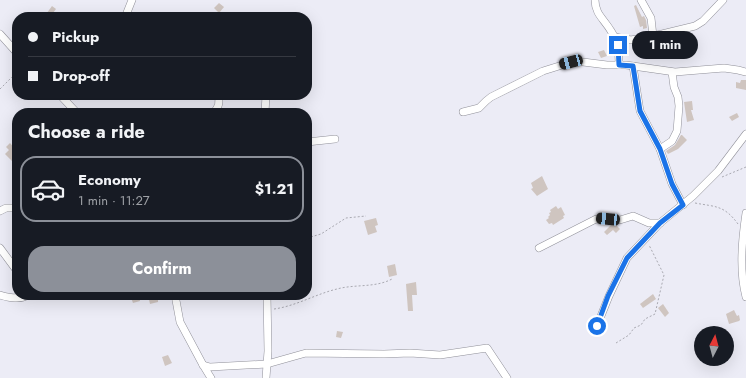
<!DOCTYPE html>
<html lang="en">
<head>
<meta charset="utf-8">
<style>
  :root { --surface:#171b24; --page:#20242c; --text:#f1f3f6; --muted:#9ea1a6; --line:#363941; --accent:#8c9099 }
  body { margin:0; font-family:Jost,sans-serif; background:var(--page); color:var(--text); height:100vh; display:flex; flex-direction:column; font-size:15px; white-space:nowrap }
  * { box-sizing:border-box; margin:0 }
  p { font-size:13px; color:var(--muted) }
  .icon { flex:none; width:22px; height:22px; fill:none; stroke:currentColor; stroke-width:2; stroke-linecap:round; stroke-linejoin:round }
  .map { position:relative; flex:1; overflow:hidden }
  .side { position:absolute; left:12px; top:108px; width:300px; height:192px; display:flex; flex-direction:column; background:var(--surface); border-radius:16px; box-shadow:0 4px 16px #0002 }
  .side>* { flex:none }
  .guide { position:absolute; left:12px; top:12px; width:300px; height:88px; border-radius:16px; box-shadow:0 4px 16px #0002; display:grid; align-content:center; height:88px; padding:0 16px; background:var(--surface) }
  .needle { width:26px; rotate:6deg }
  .buttons { position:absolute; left:694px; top:326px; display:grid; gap:8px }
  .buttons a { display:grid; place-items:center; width:40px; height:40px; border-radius:50%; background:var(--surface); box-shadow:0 4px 16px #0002; font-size:20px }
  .end { position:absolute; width:18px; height:18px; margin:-9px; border:5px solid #1a73e8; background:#fff; box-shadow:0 0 0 2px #fff }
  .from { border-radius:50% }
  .bubble { position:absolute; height:28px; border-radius:14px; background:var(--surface); box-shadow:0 4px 16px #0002; font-size:13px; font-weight:700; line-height:28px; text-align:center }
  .car { position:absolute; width:12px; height:24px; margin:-12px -6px; border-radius:5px; box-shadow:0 0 3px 1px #0007; background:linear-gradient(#222 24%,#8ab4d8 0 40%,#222 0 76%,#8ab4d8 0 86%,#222 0) }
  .guide b { display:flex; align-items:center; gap:14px; height:38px; font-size:15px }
  .guide b+b { border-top:1px solid var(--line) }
  .guide i { width:10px; height:10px; background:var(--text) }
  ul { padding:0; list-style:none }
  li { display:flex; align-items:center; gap:12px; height:66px; margin:0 8px 6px; padding:0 8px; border:2px solid transparent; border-radius:16px }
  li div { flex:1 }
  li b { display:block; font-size:15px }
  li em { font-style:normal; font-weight:700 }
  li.current { border-color:var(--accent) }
  li>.icon { width:36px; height:36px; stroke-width:1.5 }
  h2 { padding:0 16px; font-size:18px; line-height:48px }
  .action { display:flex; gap:8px; margin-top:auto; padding:8px 16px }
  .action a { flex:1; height:46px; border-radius:16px; background:var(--accent); color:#fff; font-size:16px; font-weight:700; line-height:46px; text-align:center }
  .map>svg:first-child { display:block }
</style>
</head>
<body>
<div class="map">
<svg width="746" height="378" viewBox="0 0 746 378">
  <rect width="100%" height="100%" fill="#ececf6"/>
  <g fill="#cfc5c0">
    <path d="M219 3 224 7 219 13 214 8Z"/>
    <path d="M636 5 642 17 644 16 646 20 647 28 643 29V26L640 27 634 6Z"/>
    <path d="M52 6 56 9 50 17H44Z"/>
    <path d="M665 48 667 55 664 56 665 57 660 59 659 57 657 58 655 51Z"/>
    <path d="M604 50 607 56 601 58 598 52Z"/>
    <path d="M741 80H746V90L736 88V82L740 83Z"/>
    <path d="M692 101 693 110H691L694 120 687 122 684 102Z"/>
    <path d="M737 113 739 117 732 121 729 117Z"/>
    <path d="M681 135H682L687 140 678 149 668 154 666 151 675 145Z"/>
    <path d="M10 143 17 151V169L12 161 5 154 9 150 6 147Z"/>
    <path d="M542 176 548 189 537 196 531 189 533 188 531 183Z"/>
    <path d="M556 206 558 209 561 207 565 215 563 216 564 218 553 225 552 223 549 224 546 220 549 218 548 217 550 215 549 213 551 212 550 210Z"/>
    <path d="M376 218 378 225 375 226 377 232 368 235 364 221Z"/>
    <path d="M611 225H616L620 229 616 233 613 230 607 235 604 232Z"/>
    <path d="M395 264 397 275 389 277 387 266Z"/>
    <path d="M416 282 417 295H412L413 311H408L406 284Z"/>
    <path d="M653 294 656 299 643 308 640 304Z"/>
    <path d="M130 295H138L140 301 133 303Z"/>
    <path d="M148 295H166V297L158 299V302L150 304Z"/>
    <path d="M663 304 669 313 665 317 658 308Z"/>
    <path d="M734 310 737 316 739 315 740 320 739 321 729 324 726 314Z"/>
    <path d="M337 331 343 332 341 338 336 337Z"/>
    <path d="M168 355 172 363 165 366 162 357Z"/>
  </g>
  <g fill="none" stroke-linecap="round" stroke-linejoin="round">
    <g stroke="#909099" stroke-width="8">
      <g id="minor">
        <path d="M595 0C595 14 604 19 611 31 618 42 619 52 619 65"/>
        <path d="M641 0 651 18 653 36"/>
        <path d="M123 17 126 15 132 0"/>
        <path d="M0 34 17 53"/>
        <path d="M615 37 631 40 662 34 695 26 703 21 723 0"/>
        <path d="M633 66 640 111 660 149 672 184 683 205"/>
        <path d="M60 95 77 113"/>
        <path d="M463 112 479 108 486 101 491 97 543 71 575 61 607 65H626L675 72 724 68 738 70 746 72"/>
        <path d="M213 113C219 107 220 103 218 95"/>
        <path d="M265 113 266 95"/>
        <path d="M307 142 335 139"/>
        <path d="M660 149 672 141 677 131 679 106 678 97 674 87 672 72"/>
        <path d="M0 211 6 208H17"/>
        <path d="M746 213C742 240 739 270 746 297"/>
        <path d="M0 248 17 271"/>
        <path d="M539 248 596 219 620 220 633 216 649 223H660"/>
        <path d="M0 295C10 298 20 300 28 295"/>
        <path d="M175 295 180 322 203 365 211 378"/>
        <path d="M597 326 609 296 627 258 660 223 693 196 718 171 746 134"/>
        <path d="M203 365 210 367 267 364 306 353 384 354 410 353 440 355 487 348 507 378"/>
        <path d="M266 378 268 351 267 295"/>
      </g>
    </g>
    <g stroke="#a9a9b1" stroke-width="1" stroke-dasharray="2 2" stroke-linecap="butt">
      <path d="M0 89 17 72"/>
      <path d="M722 177 746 167"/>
      <path d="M695 203C716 207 724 205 738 224"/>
      <path d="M307 238 321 234 346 218 366 216"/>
      <path d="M274 309C296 306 316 294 337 289 355 284 375 288 392 279"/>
      <path d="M616 343 629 335 634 328 641 325 645 319 655 314 664 275 649 245"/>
    </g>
    <use href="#minor" stroke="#fff" stroke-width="7"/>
  </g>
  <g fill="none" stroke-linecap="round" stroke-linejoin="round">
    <path stroke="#1a73e8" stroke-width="5" d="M597 326 608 296 627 258 660 223 683 205 672 184 660 149 640 111 633 66 619 65 618 45"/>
  </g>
</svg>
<div class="buttons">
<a><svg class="needle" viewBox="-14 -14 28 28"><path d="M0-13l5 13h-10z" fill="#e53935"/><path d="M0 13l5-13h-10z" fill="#9ea1a6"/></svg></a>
</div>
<i class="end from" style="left:597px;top:326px"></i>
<i class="end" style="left:618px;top:45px"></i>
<div class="bubble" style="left:632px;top:31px;width:66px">1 min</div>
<i class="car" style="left:571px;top:62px;rotate:255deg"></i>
<i class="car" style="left:608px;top:219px;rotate:275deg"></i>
<div class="guide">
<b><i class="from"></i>Pickup</b>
<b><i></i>Drop-off</b>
</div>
<section class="side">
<h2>Choose a ride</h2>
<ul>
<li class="current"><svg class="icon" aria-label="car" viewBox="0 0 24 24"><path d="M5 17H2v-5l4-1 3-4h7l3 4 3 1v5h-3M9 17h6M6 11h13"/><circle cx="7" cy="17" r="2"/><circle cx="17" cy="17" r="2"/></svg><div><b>Economy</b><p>1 min · 11:27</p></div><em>$1.21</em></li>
</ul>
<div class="action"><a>Confirm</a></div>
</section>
</div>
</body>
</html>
